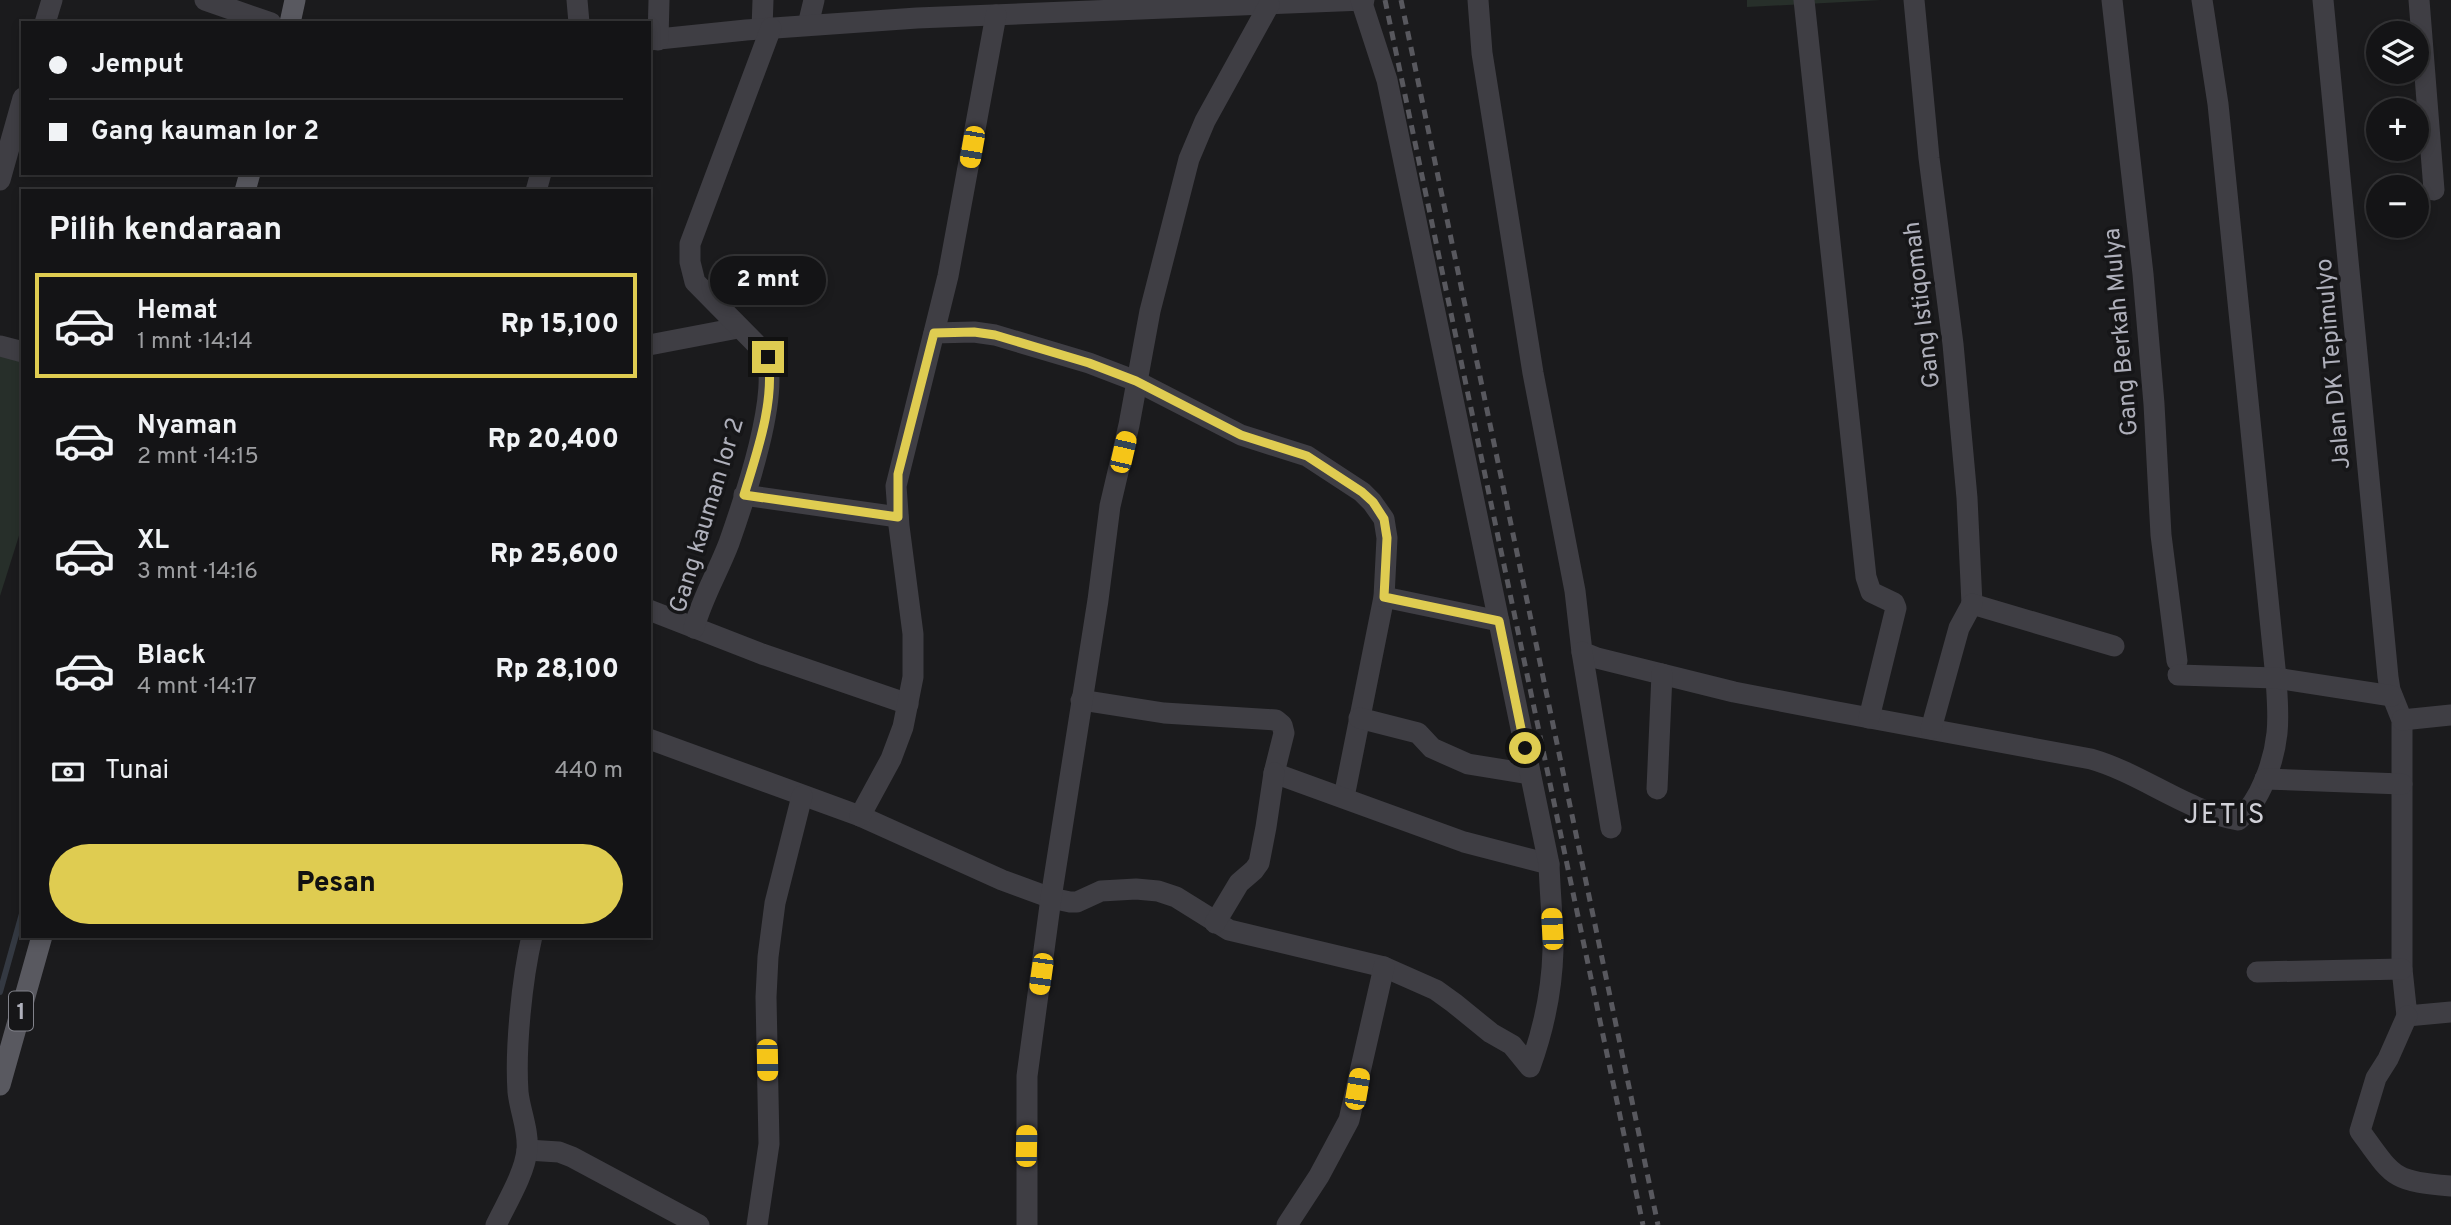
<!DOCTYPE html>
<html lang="id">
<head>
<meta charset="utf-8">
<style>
  :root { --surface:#141416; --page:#212123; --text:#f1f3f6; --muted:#9d9ea1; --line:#333335; --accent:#dfcc51 }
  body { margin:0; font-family:Overpass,sans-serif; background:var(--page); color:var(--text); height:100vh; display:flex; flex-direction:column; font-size:26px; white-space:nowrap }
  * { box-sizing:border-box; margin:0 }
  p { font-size:23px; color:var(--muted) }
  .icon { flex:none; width:38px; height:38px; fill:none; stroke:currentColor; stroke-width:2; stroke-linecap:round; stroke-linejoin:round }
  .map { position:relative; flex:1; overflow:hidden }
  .panel { position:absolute; left:21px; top:189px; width:630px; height:749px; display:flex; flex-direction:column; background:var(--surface); border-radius:0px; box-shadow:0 4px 10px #0003,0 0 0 2px var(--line) }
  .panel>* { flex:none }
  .guide { position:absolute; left:21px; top:21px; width:630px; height:154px; border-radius:0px; box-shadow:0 4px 10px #0003,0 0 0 2px var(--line); display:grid; align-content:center; height:154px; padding:0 28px; background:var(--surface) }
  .controls { position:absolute; left:2366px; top:21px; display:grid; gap:14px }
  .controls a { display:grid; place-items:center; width:63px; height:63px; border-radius:50%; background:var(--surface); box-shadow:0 4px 10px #0003,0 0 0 2px var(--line); font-size:35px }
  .end { position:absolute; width:32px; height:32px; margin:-16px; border:9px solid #dfcc51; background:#111; box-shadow:0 0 0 4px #111 }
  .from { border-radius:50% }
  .bubble { position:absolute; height:49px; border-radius:24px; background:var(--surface); box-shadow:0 4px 10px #0003,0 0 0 2px var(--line); font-size:23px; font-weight:800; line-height:49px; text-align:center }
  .car { position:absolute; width:21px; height:42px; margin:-21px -10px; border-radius:9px; box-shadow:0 0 5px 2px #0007; background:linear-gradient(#f5c518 24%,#345 0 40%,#f5c518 0 76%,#345 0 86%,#f5c518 0) }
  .guide b { display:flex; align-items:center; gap:24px; height:66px; font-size:26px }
  .guide b+b { border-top:2px solid var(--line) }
  .guide i { width:18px; height:18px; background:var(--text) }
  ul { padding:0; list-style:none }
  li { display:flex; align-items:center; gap:21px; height:105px; margin:0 14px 10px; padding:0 14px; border:4px solid transparent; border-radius:0px }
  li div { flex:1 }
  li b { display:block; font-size:26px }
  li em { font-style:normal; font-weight:800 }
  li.selected { border-color:var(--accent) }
  li>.icon { width:63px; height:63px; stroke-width:1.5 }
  h2 { padding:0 28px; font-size:32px; line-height:84px }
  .pay { display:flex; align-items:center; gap:18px; height:77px; padding:0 28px; font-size:26px }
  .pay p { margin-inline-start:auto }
  .primary-button { display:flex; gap:14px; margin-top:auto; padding:14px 28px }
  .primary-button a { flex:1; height:80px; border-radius:42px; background:var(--accent); color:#111; font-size:28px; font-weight:800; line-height:80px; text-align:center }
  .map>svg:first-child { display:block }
</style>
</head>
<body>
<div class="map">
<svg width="2451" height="1225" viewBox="0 0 2451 1225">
  <rect width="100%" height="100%" fill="#1b1b1d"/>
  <g fill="#272f2a">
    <path d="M1747 0H1881L1747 7Z"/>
    <path d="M0 354 23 359V523L0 596Z"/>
  </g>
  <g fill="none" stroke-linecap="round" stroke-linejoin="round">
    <path stroke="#343942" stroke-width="6" d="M0 992 23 910"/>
    <g stroke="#3f3e44" stroke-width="21">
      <path d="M205 0 271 23"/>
      <path d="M577 0 579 23"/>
      <path d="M1478 0 1482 53 1533 373 1575 591 1582 652 1597 658 1734 692 1832 711 2091 759C2143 774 2184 810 2238 820 2260 802 2274 762 2277 733 2279 715 2277 696 2276 678L2218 104 2202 0"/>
      <path d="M1804 0 1866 577 1871 592 1894 603 1896 608 1869 718"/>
      <path d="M1914 0 1929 158 1953 344 1967 498 1972 604"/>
      <path d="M2112 0 2143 274 2154 404 2161 535 2177 661"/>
      <path d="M2323 0 2388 677 2390 690 2402 720V969L2407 1016 2451 1012"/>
      <path d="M2419 0 2434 190"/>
      <path d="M45 23 52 0"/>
      <path d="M808 25 814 0"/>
      <path d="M762 29 763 0"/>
      <path d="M649 40 746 30 917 18 1364 0"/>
      <path d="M658 40 659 0"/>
      <path d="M0 180 23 98"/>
      <path d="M536 191 541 173"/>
      <path d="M934 333 974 332 995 335 1089 363 1136 381 1241 435 1307 456 1362 492 1372 502 1384 519 1387 538 1384 597 1344 797"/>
      <path d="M649 345 738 328"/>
      <path d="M0 346 23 352"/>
      <path d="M744 495 898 517"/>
      <path d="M1384 597 1499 621"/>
      <path d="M1972 604 2114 646"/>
      <path d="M649 610 762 654 908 704"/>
      <path d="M694 628C702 598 718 572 729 543 742 506 785 383 763 351L695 282 690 262V244L771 28"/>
      <path d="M1582 652 1611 828"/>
      <path d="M2178 675 2276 678 2392 696"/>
      <path d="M1081 700 1164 713 1276 720 1282 725 1284 733 1274 773 1464 842 1549 864"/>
      <path d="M1359 718 1418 733 1432 748 1468 764 1530 774"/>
      <path d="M2402 720 2451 715"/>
      <path d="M1931 729 1959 628 1972 604"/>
      <path d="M649 739 860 816 1002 880 1051 898 1070 902H1077L1101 891 1136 889 1158 891 1176 897 1229 930 1384 967 1436 990 1454 1003 1491 1033 1512 1045 1530 1067C1543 1031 1552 989 1553 950 1553 922 1550 893 1549 864L1387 80 1361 0"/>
      <path d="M2265 779 2402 784"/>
      <path d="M1657 789 1662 674"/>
      <path d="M860 816 891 759 903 727 913 677V634L899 526 896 486 948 276 996 15"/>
      <path d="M1215 923 1239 883 1254 870 1259 863 1266 827 1274 773"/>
      <path d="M2257 972 2402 969"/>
      <path d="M2407 1016 2388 1059 2376 1078 2360 1131C2394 1178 2392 1181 2451 1186"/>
      <path d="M527 1150 559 1152 572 1157 699 1225"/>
      <path d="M496 1225C506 1204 525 1173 527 1150 529 1131 520 1111 518 1092 515 1048 522 979 532 936"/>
      <path d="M757 1225 769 1144 766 997 768 957 775 903 802 796"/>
      <path d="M1027 1225V1076L1051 898 1098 600 1110 506 1129 425 1150 311 1189 159 1205 121 1269 5"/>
      <path d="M1287 1225 1319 1176 1349 1120 1384 967"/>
    </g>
    <g stroke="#595960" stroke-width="21">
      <path d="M290 23 295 0"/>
      <path d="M245 191 250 173"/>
      <path d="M0 1085 42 936"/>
    </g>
    <g stroke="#58585e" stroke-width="5" stroke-dasharray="9 7" stroke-linecap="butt">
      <path d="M1385 0 1643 1225"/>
      <path d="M1401 0 1658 1225"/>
    </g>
  </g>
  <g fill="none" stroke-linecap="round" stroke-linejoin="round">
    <path stroke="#dfcc51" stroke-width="9" d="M768 357C775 402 757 452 744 495L898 517V474L934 333 974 332 995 335 1089 363 1136 381 1241 435 1307 456 1362 492 1373 502 1384 519 1387 538 1384 597 1499 621 1525 748"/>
  </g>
  <g text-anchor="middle" stroke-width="7" stroke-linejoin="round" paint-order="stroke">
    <rect fill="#161618" stroke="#81828a" stroke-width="2" x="9" y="991.5" width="24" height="39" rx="5"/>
    <g font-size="23" font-weight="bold" fill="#afb0bb">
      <text x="21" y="1019">1</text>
    </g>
    <g font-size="24" fill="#afb0bb" stroke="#161618">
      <text transform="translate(1921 305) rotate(-97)" y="8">Gang Istiqomah</text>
      <text transform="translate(2120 332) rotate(-95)" y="8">Gang Berkah Mulya</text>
      <text transform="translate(2332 364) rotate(-95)" y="8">Jalan DK Tepimulyo</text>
      <text transform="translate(706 515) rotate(-73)" y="8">Gang kauman lor 2</text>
    </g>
    <g font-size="28" letter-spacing="2" fill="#d0d0d7" stroke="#161618">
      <text x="2225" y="823">JETIS</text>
    </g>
  </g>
</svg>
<div class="controls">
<a><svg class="icon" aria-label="layers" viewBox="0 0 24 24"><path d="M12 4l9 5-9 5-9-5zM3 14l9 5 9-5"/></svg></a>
<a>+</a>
<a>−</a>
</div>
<i class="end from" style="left:1525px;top:748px"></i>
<i class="end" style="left:768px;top:357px"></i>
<div class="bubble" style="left:710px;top:256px;width:116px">2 mnt</div>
<i class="car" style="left:972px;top:147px;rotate:190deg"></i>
<i class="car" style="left:1123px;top:452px;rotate:13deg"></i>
<i class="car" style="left:1552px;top:929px;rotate:357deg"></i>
<i class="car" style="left:1041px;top:974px;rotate:188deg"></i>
<i class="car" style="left:767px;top:1060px;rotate:179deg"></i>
<i class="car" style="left:1357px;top:1089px;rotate:10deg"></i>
<i class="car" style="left:1026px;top:1146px;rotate:1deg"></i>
<div class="guide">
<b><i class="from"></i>Jemput</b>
<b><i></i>Gang kauman lor 2</b>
</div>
<section class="panel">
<h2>Pilih kendaraan</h2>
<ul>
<li class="selected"><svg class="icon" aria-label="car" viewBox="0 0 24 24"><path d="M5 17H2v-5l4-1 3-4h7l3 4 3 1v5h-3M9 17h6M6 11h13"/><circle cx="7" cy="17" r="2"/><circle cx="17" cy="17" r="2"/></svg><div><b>Hemat</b><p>1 mnt · 14:14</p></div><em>Rp 15,100</em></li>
<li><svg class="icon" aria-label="car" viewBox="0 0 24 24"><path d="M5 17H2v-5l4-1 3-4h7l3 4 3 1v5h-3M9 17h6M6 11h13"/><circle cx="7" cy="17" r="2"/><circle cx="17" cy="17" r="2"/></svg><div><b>Nyaman</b><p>2 mnt · 14:15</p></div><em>Rp 20,400</em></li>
<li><svg class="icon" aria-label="car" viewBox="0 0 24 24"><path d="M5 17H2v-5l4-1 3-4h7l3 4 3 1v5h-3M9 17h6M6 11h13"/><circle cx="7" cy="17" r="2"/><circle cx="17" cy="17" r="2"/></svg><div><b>XL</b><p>3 mnt · 14:16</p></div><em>Rp 25,600</em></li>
<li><svg class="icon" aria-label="car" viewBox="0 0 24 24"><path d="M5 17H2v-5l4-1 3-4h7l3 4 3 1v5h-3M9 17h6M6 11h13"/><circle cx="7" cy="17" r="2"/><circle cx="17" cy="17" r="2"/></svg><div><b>Black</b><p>4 mnt · 14:17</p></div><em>Rp 28,100</em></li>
</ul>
<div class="pay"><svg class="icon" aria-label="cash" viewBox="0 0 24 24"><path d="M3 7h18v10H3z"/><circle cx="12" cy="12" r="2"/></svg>Tunai<p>440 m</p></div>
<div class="primary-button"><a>Pesan</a></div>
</section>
</div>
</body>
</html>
